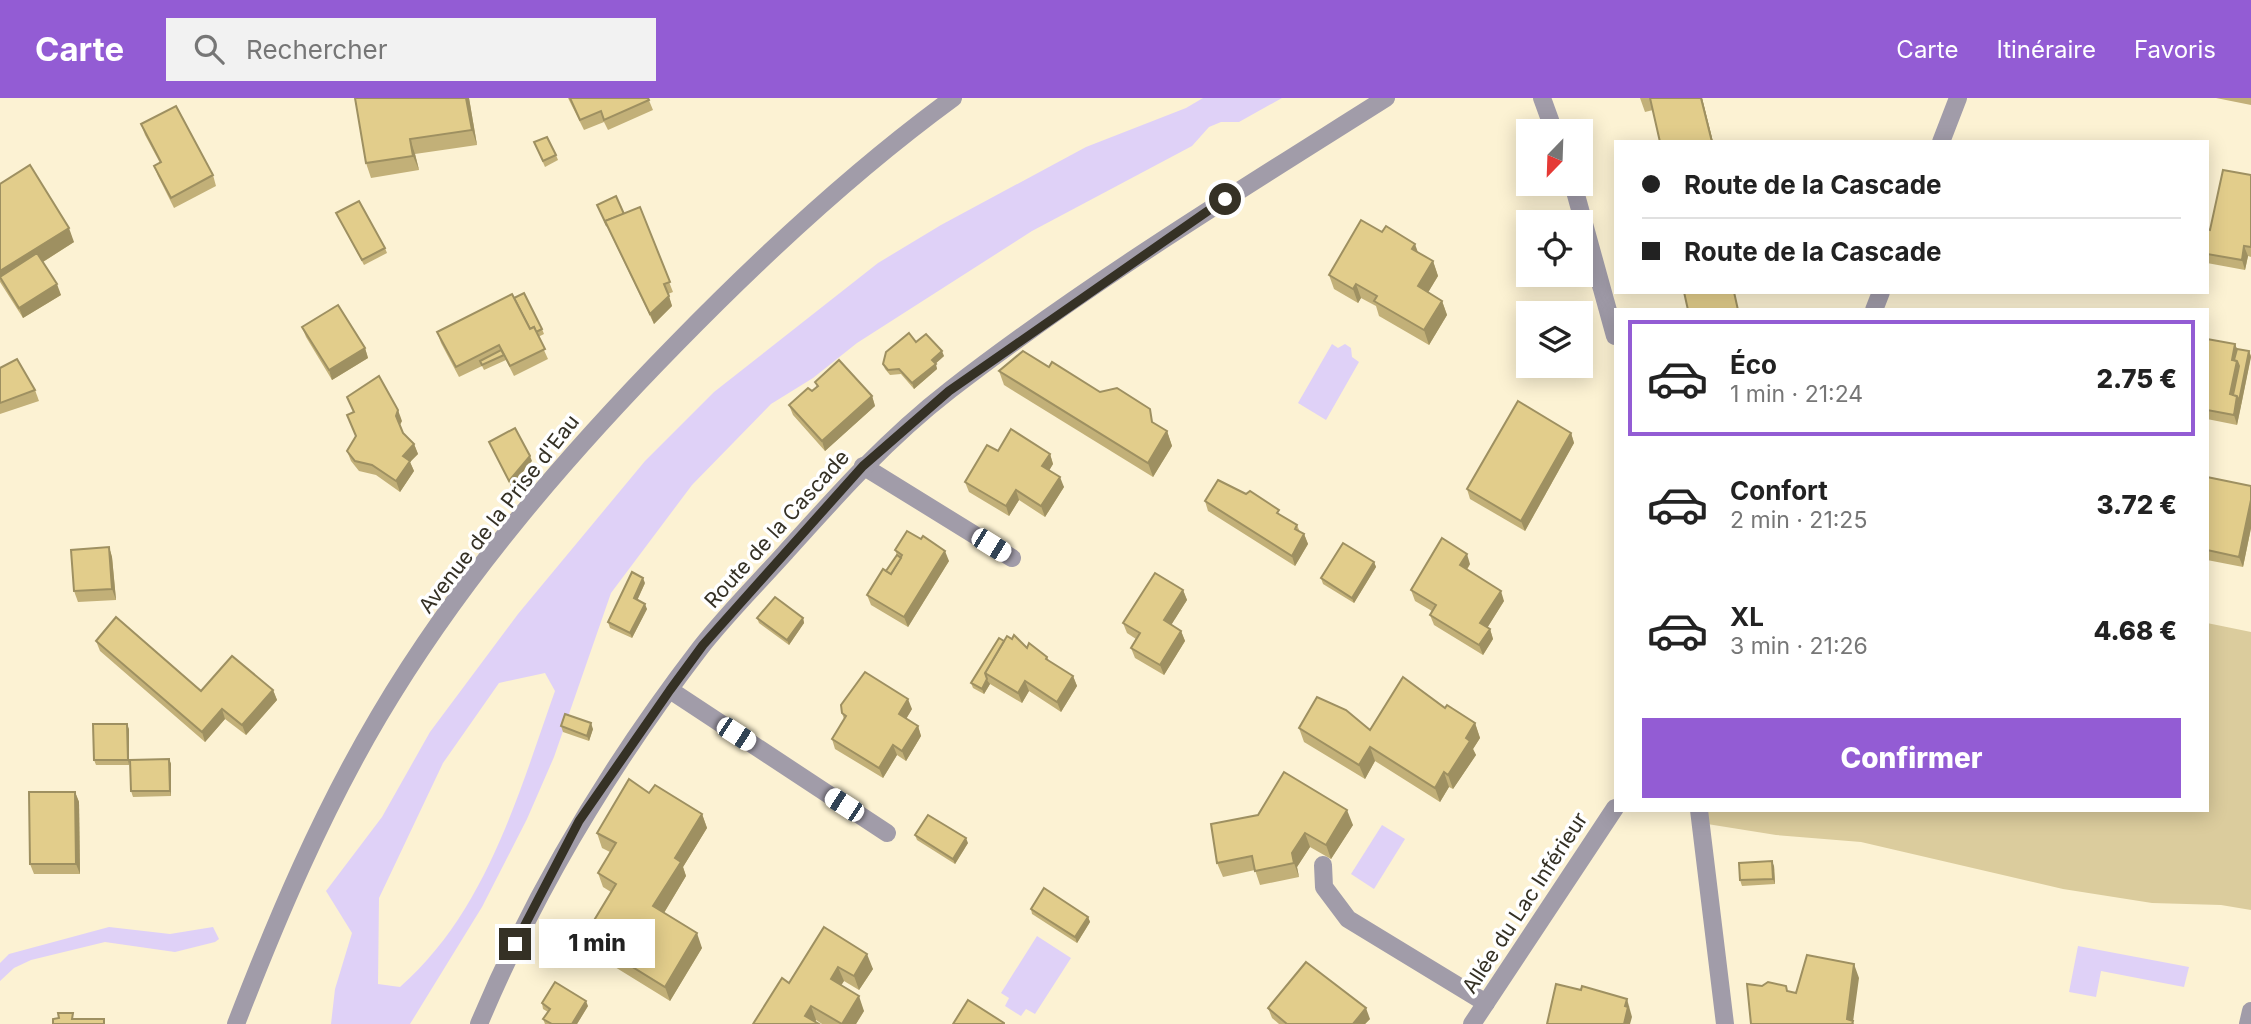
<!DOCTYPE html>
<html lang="fr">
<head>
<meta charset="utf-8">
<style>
  :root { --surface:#fff; --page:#f2f2f2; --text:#222; --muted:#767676; --line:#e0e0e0; --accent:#935cd4 }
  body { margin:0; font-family:Inter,sans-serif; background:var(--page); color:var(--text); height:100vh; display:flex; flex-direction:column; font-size:26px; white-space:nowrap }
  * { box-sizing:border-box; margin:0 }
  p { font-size:23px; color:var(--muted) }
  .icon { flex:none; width:38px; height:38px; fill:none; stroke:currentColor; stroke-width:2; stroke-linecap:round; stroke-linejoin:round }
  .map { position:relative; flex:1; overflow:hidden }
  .side { position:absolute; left:1614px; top:210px; width:595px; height:504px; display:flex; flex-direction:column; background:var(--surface); border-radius:0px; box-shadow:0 4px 18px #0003 }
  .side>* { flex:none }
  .banner { position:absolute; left:1614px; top:42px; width:595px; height:154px; border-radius:0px; box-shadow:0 4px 18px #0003; display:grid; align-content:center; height:154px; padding:0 28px; background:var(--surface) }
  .needle { width:46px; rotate:203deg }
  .tools { position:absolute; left:1516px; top:21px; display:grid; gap:14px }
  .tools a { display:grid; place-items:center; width:77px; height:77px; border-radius:0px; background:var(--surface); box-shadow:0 4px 18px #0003; font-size:35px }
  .end { position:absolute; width:32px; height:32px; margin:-16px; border:9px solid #353125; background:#fff; box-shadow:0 0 0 4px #fff }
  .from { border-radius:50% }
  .bubble { position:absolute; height:49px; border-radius:0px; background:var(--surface); box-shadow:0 4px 18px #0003; font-size:23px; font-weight:800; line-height:49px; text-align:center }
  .car { position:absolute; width:21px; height:42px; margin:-21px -10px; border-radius:9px; box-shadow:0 0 5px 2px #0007; background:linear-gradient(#fff 24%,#345 0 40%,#fff 0 76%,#345 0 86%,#fff 0) }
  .banner b { display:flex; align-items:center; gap:24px; height:66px; font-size:26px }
  .banner b+b { border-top:2px solid var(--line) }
  .banner i { width:18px; height:18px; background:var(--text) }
  ul { padding:12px 0 0; list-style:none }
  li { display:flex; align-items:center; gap:21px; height:116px; margin:0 14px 10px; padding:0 14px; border:4px solid transparent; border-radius:0px }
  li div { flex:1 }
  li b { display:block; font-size:26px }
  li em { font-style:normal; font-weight:800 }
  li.active { border-color:var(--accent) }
  li>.icon { width:63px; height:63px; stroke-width:1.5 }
  .cta { display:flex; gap:14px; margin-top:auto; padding:14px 28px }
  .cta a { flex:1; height:80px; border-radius:0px; background:var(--accent); color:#fff; font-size:28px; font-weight:800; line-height:80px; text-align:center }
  header { display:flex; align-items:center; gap:42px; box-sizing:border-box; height:98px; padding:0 35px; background:var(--accent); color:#fff }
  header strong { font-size:33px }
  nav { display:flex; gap:38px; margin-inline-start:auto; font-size:24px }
  .search { width:490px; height:63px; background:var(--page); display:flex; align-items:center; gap:18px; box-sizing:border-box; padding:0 24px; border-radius:0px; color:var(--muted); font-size:26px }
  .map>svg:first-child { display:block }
</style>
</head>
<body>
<header>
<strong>Carte</strong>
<div class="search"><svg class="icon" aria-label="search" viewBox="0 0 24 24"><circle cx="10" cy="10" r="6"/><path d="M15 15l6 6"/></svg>Rechercher</div>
<nav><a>Carte</a><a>Itinéraire</a><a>Favoris</a></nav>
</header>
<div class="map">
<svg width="2251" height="926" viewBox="0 0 2251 926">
  <rect width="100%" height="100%" fill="#fcf2d3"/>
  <path fill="#dbcc9d" d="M2207 525 2251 534V812L2221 807 2152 805 2063 791 1861 744 1776 737 1701 725 1703 712H2207Z"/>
  <g fill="#dfd1f7" fill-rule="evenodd">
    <path d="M1203 0H1282L1239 24H1221L1209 29 1192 48 1032 133 857 245 813 280 771 306 692 387 611 495 554 659 527 721 482 809 410 926H331L335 891 352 835 326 793 382 719 430 634 518 516 645 363 714 294 878 165 941 127 1086 49 1186 10ZM545 575 555 593C518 697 486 814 400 889L378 886 379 800 443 665 499 585Z"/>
    <path d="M1332 246 1338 250 1345 246 1351 250 1352 259 1359 264 1326 322 1298 305Z"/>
    <path d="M1382 727 1405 741 1374 791 1351 776Z"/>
    <path d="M109 829 170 836 213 829 219 841 215 844 175 854 105 844 31 862 14 870 0 883V865L9 856Z"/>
    <path d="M1037 838 1071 860 1035 916 1026 911 1021 918 1005 908 1009 900 1001 895Z"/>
    <path d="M2078 848 2189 869 2184 889 2101 873 2096 899 2069 894Z"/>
  </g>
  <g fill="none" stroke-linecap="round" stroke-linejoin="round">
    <g stroke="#a19ca9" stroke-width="18">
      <path d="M670 592 887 735"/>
      <path d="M1323 767 1324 789 1348 821 1486 905"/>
    </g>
    <g stroke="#a19ca9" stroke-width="18">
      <path d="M1941 44 1958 0"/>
      <path d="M1874 212 1881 194"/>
      <path d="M863 368 1012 460"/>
      <path d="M236 926C277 820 321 716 379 618 460 481 566 358 677 245 763 157 853 73 953 0"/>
      <path d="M479 926C536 790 611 666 701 549 727 516 757 486 785 455 837 397 888 340 950 292 1088 185 1239 93 1386 0"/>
      <path d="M1472 926 1615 710"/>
      <path d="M2248 926 2251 913"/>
    </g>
    <g stroke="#a19ca9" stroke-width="18">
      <path d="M1542 0 1554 33"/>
      <path d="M1573 86 1615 238"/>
      <path d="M1699 712 1725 926"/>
    </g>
  </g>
  <g fill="#c2b078">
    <path d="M355 0H469L477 47 415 56 419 72 371 80 366 65Z"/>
    <path d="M568 0H648L653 12 608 32 604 24 584 32Z"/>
    <path d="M1640 0H1702L1713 44H1660L1653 12 1645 14Z"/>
    <path d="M2216 0H2251V7Z"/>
    <path d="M141 26 213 77 216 88 174 110 158 78 154 68 160 65 145 37Z"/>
    <path d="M534 44 556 57 558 62 545 69Z"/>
    <path d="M2251 77V159L2248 158 2245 172 2207 165V131L2210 132Z"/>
    <path d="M0 86 74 144 43 164 61 197 23 220 0 184Z"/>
    <path d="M640 109 673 194 668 196 672 208 654 226 599 112 624 116Z"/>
    <path d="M336 115 385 150 387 155 364 167Z"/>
    <path d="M1418 155 1433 163 1438 178 1428 194 1442 203 1447 217 1429 247 1379 218 1376 208 1361 200 1358 205 1334 191 1329 177Z"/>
    <path d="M514 200 542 231 544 236 538 239 548 261 514 278 506 262 484 272 482 268 459 279 441 245 437 234Z"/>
    <path d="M302 229 365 250 368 260 332 282 306 239Z"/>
    <path d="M2207 241 2235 246 2237 251 2249 253 2251 258 2237 327 2207 321Z"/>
    <path d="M916 244 944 258 935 266 937 271 914 291 901 276 890 277 885 271 883 266Z"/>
    <path d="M1049 269 1100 294 1167 333 1172 348 1153 379 1004 287 999 273Z"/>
    <path d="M0 270 35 292 39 303 0 316Z"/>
    <path d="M815 284 872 298 875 308 825 353 793 317 789 307 817 289Z"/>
    <path d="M402 323 400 327 403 335 414 346 418 356 410 364 414 373 400 394 376 377 359 373 351 363 347 353Z"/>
    <path d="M1571 335 1574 345 1525 433 1470 401 1467 391Z"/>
    <path d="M998 353 1050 356 1053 366 1049 372 1064 389 1045 419 1019 402 1009 418 969 394 965 384Z"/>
    <path d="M2207 379 2251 388V430L2243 469 2207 462Z"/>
    <path d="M1205 403 1282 418 1297 427 1300 434 1304 436 1308 446 1295 468 1208 413Z"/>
    <path d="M109 449 112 459 116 502 78 504 74 493Z"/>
    <path d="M895 452 949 463 908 529 871 507 867 497 886 473 897 457Z"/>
    <path d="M1374 464 1376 469 1354 505 1323 486 1321 480Z"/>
    <path d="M1470 466 1467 472 1504 503 1487 530 1490 531 1493 541 1483 557 1434 527 1430 517 1432 513 1415 503 1411 492Z"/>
    <path d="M645 485 637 502 647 511 632 540 610 530 608 524Z"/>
    <path d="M1183 492 1187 502 1171 527 1181 533 1185 543 1164 577 1135 560 1131 550 1136 541 1127 535 1123 525Z"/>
    <path d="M757 520H803L804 525 789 547 759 525Z"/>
    <path d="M96 543 201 593 273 592 277 602 246 637 225 621 205 644 100 553Z"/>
    <path d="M1004 543 1027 550 1047 559 1049 563 1073 578 1077 588 1061 614 1029 593 1022 605 990 586 984 596 973 590 971 585Z"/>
    <path d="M1445 610 1475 625 1480 640 1473 651 1476 657 1453 691 1449 689 1440 704 1375 663 1365 681 1304 644 1299 630 1370 632Z"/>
    <path d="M912 611 906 621 918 628 921 638 906 663 897 657 883 680 835 651 832 641 844 621 842 615Z"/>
    <path d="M561 628 593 631 589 643 563 634Z"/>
    <path d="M129 631V667H96L94 662Z"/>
    <path d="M169 661 171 666V698L133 699 131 693Z"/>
    <path d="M75 694 79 704 80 776H34L30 766Z"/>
    <path d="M649 695 702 716 707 730 683 769 686 778 664 815 702 850 670 903 589 853 584 839 611 794 603 789 598 775 610 754 602 750 597 735Z"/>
    <path d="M1211 726 1353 727 1331 761 1310 749 1297 769 1299 779 1260 787 1255 772 1223 779 1217 765Z"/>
    <path d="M915 737 968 745 955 766 917 742Z"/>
    <path d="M1774 768 1775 786 1742 788 1740 782Z"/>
    <path d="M1031 811 1088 819 1090 824 1077 845 1032 816Z"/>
    <path d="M824 829 873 871 859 892 844 883 841 887 864 913 856 926H822L816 922 815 924 753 926 789 885Z"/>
    <path d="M542 905 588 908 577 926H545L543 921 548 914 543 911Z"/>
    <path d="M1268 910 1370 921 1365 926H1279L1272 920Z"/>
  </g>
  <g fill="#9e9061">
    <path d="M466 0H469L477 47 472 32Z"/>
    <path d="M1701 0H1702L1713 44H1712Z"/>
    <path d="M410 41 415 56 419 72 413 58Z"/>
    <path d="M69 130 74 144 5 188 0 179V173Z"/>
    <path d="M1415 146 1420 160 1412 151Z"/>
    <path d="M2244 148 2248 158 2245 172 2242 162Z"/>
    <path d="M1433 163 1438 178 1423 203 1418 188Z"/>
    <path d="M57 186 61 197 23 220 19 210Z"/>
    <path d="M1356 186 1361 200 1358 205 1353 191Z"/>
    <path d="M669 198 672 208 654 226 650 216Z"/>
    <path d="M1442 203 1447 217 1429 247 1424 232Z"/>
    <path d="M2235 246 2239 257 2241 273 2235 302 2230 296 2232 262Z"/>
    <path d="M365 250 368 260 332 282 329 272Z"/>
    <path d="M942 253 944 258 934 267 932 262Z"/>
    <path d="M2249 253 2251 259 2241 308 2239 303Z"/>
    <path d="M936 266 937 271 914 291 912 285Z"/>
    <path d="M872 298 875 308 825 353 822 343Z"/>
    <path d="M2237 298 2241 308 2237 327 2234 317Z"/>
    <path d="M398 312 402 323 399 328 396 318Z"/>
    <path d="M1167 333 1172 348 1153 379 1148 365Z"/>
    <path d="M1571 335 1574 345 1525 433 1521 423Z"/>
    <path d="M414 346 418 356 410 364 414 373 400 394 396 383 403 358Z"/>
    <path d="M1050 356 1053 366 1046 378 1042 368Z"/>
    <path d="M530 358 532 363 511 388 509 383Z"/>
    <path d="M1060 379 1064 389 1045 419 1041 408Z"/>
    <path d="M1016 392 1019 402 1009 418 1006 408Z"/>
    <path d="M2251 402V430L2243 469 2239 459Z"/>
    <path d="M1304 436 1308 446 1295 468 1292 458Z"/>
    <path d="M109 449 112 459 116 502 112 491Z"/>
    <path d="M945 453 949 463 908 529 904 519Z"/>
    <path d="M1467 456 1470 466 1463 477 1460 467Z"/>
    <path d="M1374 464 1376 469 1354 505 1352 500Z"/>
    <path d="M643 480 645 485 636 505 634 500Z"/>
    <path d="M1183 492 1187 502 1168 532 1164 522Z"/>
    <path d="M1501 493 1504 503 1484 535 1480 525Z"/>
    <path d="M645 506 647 511 632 540 630 535Z"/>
    <path d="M803 520 804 525 789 547 787 542Z"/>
    <path d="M1490 531 1493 541 1483 557 1479 547Z"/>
    <path d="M1181 533 1185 543 1164 577 1160 567Z"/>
    <path d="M1073 578 1077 588 1061 614 1057 604Z"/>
    <path d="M987 582 990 586 984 596 982 591Z"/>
    <path d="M1025 583 1029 593 1022 605 1018 595Z"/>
    <path d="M273 592 277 602 246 637 242 627Z"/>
    <path d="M908 601 912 611 903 626 899 616Z"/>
    <path d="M222 611 225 621 205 644 202 634Z"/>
    <path d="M591 625 593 631 589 643 587 638Z"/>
    <path d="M1475 625 1480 640 1473 651 1476 657 1453 691 1448 677 1466 640Z"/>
    <path d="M127 626 129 631V667L128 662Z"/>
    <path d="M918 628 921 638 906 663 902 653Z"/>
    <path d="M893 647 897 657 883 680 879 670Z"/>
    <path d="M1370 649 1375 663 1365 681 1359 667Z"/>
    <path d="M169 661 171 666V698L170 693Z"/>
    <path d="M1444 674 1449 689 1440 704 1435 690Z"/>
    <path d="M75 694 79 704 80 776 76 766Z"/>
    <path d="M1347 712 1353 727 1331 761 1326 747Z"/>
    <path d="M702 716 707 730 683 769 686 778 659 823 653 808 675 760Z"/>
    <path d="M1305 735 1310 749 1297 769 1299 779 1294 765 1292 755Z"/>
    <path d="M966 740 968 745 955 766 953 761Z"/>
    <path d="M1772 763 1774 768 1775 786 1773 781Z"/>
    <path d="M1088 819 1090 824 1077 845 1075 839Z"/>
    <path d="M697 835 702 850 670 903 665 889Z"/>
    <path d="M867 856 873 871 859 892 854 878Z"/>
    <path d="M1854 866 1859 880 1853 924 1854 926H1848L1847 921Z"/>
    <path d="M838 869 844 883 836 895 831 881Z"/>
    <path d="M859 898 864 913 856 926H842Z"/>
    <path d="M1627 901 1632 919 1630 926H1624L1625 908Z"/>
    <path d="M586 903 588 908 577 926H572Z"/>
    <path d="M811 908 816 922 814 926 805 918Z"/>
    <path d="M1366 910 1370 921 1365 926H1353Z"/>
  </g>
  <g fill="#e2cd8b" stroke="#9e9061" stroke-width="2">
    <path d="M355 0H466L472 32 410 41 413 58 366 65Z"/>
    <path d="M570 0H648L649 2 604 22 601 13 580 22Z"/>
    <path d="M1650 0H1701L1712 44H1660Z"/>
    <path d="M176 8 213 77 171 100 154 68 161 64 141 26Z"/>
    <path d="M547 39 556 57 543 63 534 44Z"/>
    <path d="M30 67 69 130 0 173V86Z"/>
    <path d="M2223 72 2251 77V149L2244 148 2242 162 2207 156V131L2210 132Z"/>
    <path d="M616 98 624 116 605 123 607 128 597 107Z"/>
    <path d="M359 103 385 150 362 162 336 115Z"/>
    <path d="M640 109 670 184 664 186 669 198 650 216 605 123Z"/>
    <path d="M1361 122 1382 134 1386 128 1415 146 1412 151 1433 163 1418 188 1442 203 1424 232 1374 203 1377 198 1356 186 1353 191 1329 177Z"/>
    <path d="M37 155 57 186 19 210 0 179Z"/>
    <path d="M1684 194H1734L1738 212H1688Z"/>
    <path d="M524 195 542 231 536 234 534 229 530 231 514 200Z"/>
    <path d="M512 196 530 231 534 229 545 251 510 268 499 247 456 269 437 234Z"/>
    <path d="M338 207 365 250 329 272 302 229Z"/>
    <path d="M909 235 916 244 926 236 942 253 932 262 936 266 912 285 899 271 888 272 883 266 886 254Z"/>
    <path d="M2207 241 2235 246 2232 262 2237 263 2230 296 2237 298 2234 317 2207 312Z"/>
    <path d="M2237 251 2249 253 2239 303 2237 298 2233 297 2239 268 2237 263 2234 262Z"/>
    <path d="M501 252 504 257 482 267 480 263Z"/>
    <path d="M1023 253 1049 269 1052 264 1100 294 1117 290 1150 311 1152 324 1167 333 1148 365 999 273Z"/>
    <path d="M17 261 35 292 0 305V270Z"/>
    <path d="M839 262 872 298 822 343 789 307 808 290 812 293 818 288 815 284Z"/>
    <path d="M379 278 398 312 396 318 403 335 414 346 403 358 410 363 396 383 372 367 355 363 347 353 356 338 347 317 354 314 347 299Z"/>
    <path d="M1518 303 1571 335 1521 423 1467 391Z"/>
    <path d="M515 330 530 358 509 383 489 344Z"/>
    <path d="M1011 331 1050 356 1042 368 1060 379 1041 408 1016 392 1006 408 965 384 987 347 998 353Z"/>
    <path d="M2207 379 2251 388V402L2239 459 2207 452Z"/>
    <path d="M1218 382 1246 396 1250 393 1279 412 1277 415 1297 427 1295 431 1304 436 1292 458 1205 403Z"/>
    <path d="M907 433 921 441 923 438 945 453 904 519 867 497 883 471 891 476 902 457 895 452Z"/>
    <path d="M1442 440 1467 456 1460 467 1501 493 1480 525 1490 531 1479 547 1430 517 1436 507 1411 492Z"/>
    <path d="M1343 445 1374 464 1352 500 1321 480Z"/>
    <path d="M109 449 112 491 74 493 71 452Z"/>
    <path d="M897 457 901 460 891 476 886 473Z"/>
    <path d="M632 474 643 480 634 500 645 506 630 535 608 524Z"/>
    <path d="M1155 475 1183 492 1164 522 1181 533 1160 567 1131 550 1140 535 1123 525Z"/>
    <path d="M775 499 803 520 787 542 757 520Z"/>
    <path d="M116 519 201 593 232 558 273 592 242 627 222 611 202 634 96 543Z"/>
    <path d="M1014 537 1027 550 1029 545 1047 559 1046 561 1073 578 1057 604 1025 583 1018 595 985 575 1007 538 1012 541Z"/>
    <path d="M999 540 1004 543 985 575 987 581 982 591 971 585Z"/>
    <path d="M865 574 908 601 899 616 918 628 902 653 893 647 879 670 832 641 846 618 842 615 841 607Z"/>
    <path d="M1403 579 1445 610 1447 607 1475 625 1466 640 1470 643 1448 677 1444 674 1435 690 1370 649 1359 667 1299 630 1317 599 1346 612 1370 632Z"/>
    <path d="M565 616 591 625 587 638 561 628Z"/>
    <path d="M93 626H127L128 662H94Z"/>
    <path d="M169 661 170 693H131L130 662Z"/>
    <path d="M1284 674 1347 712 1326 747 1305 735 1292 755 1294 765 1255 773 1252 758 1217 765 1211 726 1258 717Z"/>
    <path d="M629 681 649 695 655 687 702 716 675 760 681 764 653 808 697 835 665 889 584 839 616 786 598 775 616 745 597 735Z"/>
    <path d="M29 694H75L76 766H30Z"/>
    <path d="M928 717 966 740 953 761 915 737Z"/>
    <path d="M1772 763 1773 781 1740 782 1739 765Z"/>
    <path d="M1044 790 1088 819 1075 839 1031 811Z"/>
    <path d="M824 829 867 856 854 878 838 869 831 881 859 898 842 926 811 908 805 918 819 926H753L782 880 789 885Z"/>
    <path d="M1807 857 1854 866 1847 921 1853 923 1852 926H1751L1747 886 1762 888 1768 884 1786 888 1787 893 1796 895Z"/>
    <path d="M1306 864 1366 910 1353 926H1287L1268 910Z"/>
    <path d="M555 884 586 903 572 926H552L543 921 550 911 542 905Z"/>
    <path d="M1556 886 1581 892 1582 888 1627 901 1625 908 1628 909 1624 926H1547Z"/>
    <path d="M968 902 1004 925V926H953Z"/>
    <path d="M58 915H73L72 921H104V926H53V921L59 920Z"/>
  </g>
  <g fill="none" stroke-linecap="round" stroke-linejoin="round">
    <path stroke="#353125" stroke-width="9" d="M515 846 579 723 670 592 703 547 863 368 949 293 1225 101"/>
  </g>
  <g text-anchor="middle" stroke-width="7" stroke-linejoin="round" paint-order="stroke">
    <g font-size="21" fill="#353125" stroke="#fff">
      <text transform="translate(499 416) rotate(-52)" y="7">Avenue de la Prise d'Eau</text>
      <text transform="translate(777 431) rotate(-48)" y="7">Route de la Cascade</text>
      <text transform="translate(1525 805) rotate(-57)" y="7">Allée du Lac Inférieur</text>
    </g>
  </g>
</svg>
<div class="tools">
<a><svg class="needle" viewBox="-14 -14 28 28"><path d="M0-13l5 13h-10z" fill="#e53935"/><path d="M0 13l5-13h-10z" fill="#767676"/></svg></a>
<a><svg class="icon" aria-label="locate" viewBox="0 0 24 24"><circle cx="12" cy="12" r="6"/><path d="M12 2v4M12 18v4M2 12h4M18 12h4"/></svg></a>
<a><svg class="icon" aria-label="layers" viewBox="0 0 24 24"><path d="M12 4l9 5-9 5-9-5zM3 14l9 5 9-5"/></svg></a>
</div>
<i class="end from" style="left:1225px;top:101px"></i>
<i class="end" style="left:515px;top:846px"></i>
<div class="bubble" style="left:539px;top:821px;width:116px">1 min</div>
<i class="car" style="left:991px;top:447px;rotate:122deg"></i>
<i class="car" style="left:736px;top:636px;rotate:123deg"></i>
<i class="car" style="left:844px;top:707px;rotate:303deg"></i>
<div class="banner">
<b><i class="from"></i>Route de la Cascade</b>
<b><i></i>Route de la Cascade</b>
</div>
<section class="side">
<ul>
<li class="active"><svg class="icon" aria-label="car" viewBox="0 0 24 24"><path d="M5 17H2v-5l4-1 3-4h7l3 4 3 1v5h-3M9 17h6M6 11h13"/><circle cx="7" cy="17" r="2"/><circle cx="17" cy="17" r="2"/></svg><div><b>Éco</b><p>1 min · 21:24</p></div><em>2.75 €</em></li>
<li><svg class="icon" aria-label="car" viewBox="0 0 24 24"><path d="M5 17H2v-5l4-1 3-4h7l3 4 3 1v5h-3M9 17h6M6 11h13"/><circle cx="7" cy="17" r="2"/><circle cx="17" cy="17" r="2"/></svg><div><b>Confort</b><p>2 min · 21:25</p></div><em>3.72 €</em></li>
<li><svg class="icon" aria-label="car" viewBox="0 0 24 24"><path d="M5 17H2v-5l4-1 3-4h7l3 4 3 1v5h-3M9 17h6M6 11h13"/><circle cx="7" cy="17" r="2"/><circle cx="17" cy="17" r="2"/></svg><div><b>XL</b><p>3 min · 21:26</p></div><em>4.68 €</em></li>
</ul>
<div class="cta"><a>Confirmer</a></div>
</section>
</div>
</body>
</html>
